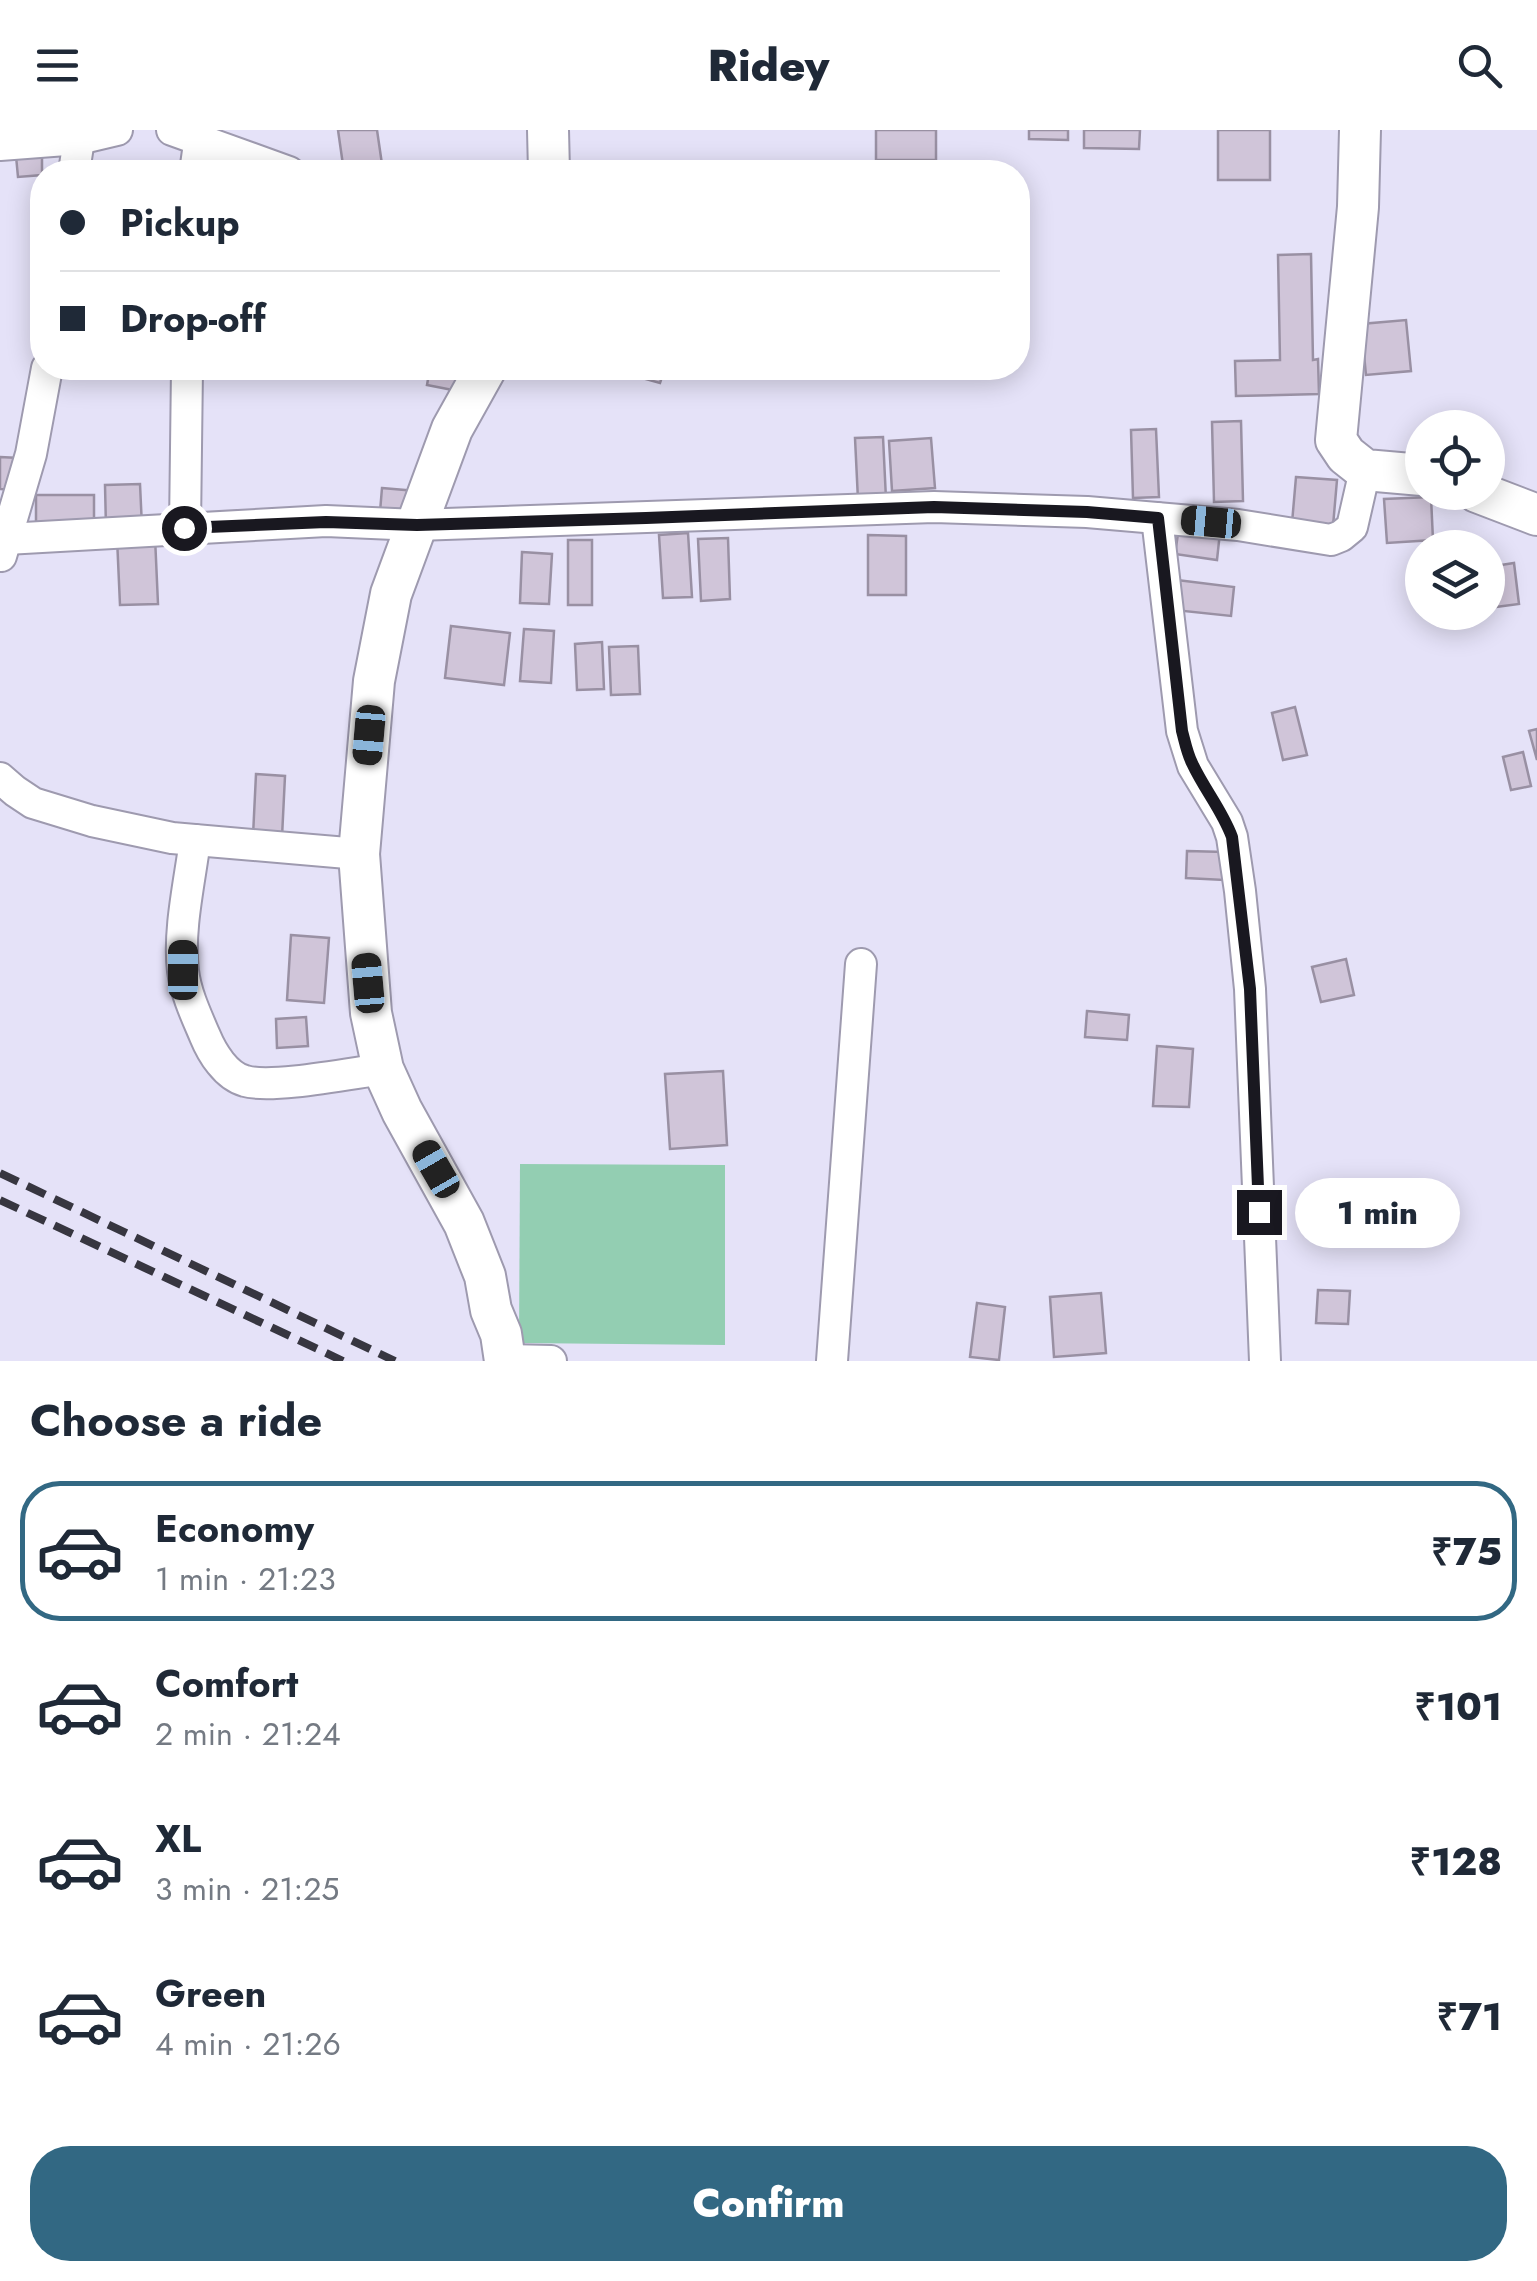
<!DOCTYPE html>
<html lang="en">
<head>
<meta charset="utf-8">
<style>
  :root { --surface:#fff; --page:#f6f6f7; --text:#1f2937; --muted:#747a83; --line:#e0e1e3; --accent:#326883 }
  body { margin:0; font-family:Jost,sans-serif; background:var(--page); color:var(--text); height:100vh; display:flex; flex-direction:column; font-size:38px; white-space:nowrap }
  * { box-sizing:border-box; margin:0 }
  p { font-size:32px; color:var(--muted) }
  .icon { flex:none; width:55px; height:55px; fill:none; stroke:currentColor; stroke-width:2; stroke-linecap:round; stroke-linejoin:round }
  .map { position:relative; height:1231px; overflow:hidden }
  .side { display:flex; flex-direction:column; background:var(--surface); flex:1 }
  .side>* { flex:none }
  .top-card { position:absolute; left:30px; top:30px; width:1000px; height:220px; border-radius:40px; box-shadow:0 5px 25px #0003; display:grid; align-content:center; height:220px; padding:0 30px; background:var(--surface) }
  .fabs { position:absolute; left:1405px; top:280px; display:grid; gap:20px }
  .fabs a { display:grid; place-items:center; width:100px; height:100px; border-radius:50%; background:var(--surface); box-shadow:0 5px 25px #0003; font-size:50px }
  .end { position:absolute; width:45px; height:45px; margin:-22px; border:12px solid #191820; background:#fff; box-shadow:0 0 0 5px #fff }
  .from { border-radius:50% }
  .bubble { position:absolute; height:70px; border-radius:35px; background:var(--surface); box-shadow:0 5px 25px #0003; font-size:32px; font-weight:800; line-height:70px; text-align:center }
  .car { position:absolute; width:30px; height:60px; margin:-30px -15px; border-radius:12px; box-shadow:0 0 8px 2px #0007; background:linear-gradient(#222 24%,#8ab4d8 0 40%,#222 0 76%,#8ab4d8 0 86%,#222 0) }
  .top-card b { display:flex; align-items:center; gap:35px; height:95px; font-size:38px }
  .top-card b+b { border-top:2px solid var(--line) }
  .top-card i { width:25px; height:25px; background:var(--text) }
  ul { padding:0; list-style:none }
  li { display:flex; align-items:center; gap:30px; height:140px; margin:0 20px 15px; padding:0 10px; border:5px solid transparent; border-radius:40px }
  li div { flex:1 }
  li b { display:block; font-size:38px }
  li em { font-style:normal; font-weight:800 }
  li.current { border-color:var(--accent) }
  li>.icon { width:90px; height:90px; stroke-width:1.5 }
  h2 { padding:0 30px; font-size:45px; line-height:120px }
  .button { display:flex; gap:20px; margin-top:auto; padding:20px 30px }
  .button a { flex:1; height:115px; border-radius:40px; background:var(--accent); color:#fff; font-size:40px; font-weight:800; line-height:115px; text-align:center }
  header { display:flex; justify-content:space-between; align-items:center; height:130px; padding:0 30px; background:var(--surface); font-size:45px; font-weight:800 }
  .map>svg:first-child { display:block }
</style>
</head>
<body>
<header><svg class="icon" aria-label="menu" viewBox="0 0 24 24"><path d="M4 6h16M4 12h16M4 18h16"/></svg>Ridey<svg class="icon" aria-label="search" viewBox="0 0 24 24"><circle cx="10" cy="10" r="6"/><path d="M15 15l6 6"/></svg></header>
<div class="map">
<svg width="1537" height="1231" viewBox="0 0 1537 1231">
  <rect width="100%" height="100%" fill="#e5e2f8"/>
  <path fill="#93ceb2" d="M520 1034 725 1035V1215L519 1213Z"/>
  <g fill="#d0c5d9" stroke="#9990a3" stroke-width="2.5">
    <path d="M338 0H377L383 41 344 42Z"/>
    <rect x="876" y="0" width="60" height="30"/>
    <path d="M1029 0H1068V10L1029 9Z"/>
    <path d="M1084 0H1140L1139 19 1084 18Z"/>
    <rect x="1218" y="0" width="52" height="50"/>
    <path d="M42 24V45L18 47 16 26Z"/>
    <path d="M1311 124 1313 230 1318 229 1319 264 1236 266 1235 231 1280 230 1278 125Z"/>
    <path d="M1406 190 1411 241 1366 245 1361 194Z"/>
    <path d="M430 238H473L468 263 427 255Z"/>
    <path d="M614 238H665L660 253 613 240Z"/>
    <path d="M1241 291 1243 371 1214 372 1212 292Z"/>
    <path d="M1156 299 1159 367 1133 368 1131 300Z"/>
    <path d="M883 307 886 369 858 370 855 308Z"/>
    <path d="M931 308 935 358 892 361 889 311Z"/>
    <path d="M0 327 19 328 17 360 0 359Z"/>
    <path d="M1296 347 1337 350 1333 396 1292 393Z"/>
    <path d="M140 354 142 397 106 398 105 355Z"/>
    <path d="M382 358 416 361 414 386 380 382Z"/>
    <rect x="36" y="365" width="58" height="32"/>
    <path d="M1431 367 1433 410 1387 413 1384 369Z"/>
    <path d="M1179 397 1220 402 1217 430 1175 424Z"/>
    <path d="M688 403 692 467 663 468 659 405Z"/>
    <path d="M868 405 906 406V465H868Z"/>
    <path d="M155 407 158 474 120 475 117 408Z"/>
    <path d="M728 408 730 469 701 471 698 409Z"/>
    <rect x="568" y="410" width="24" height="65"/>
    <path d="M522 422 552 424 549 474 520 473Z"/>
    <path d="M1514 433 1519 474 1488 478V437Z"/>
    <path d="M1177 450 1234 457 1231 486 1174 480Z"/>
    <path d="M451 496 510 503 504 555 445 548Z"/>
    <path d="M524 499 554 501 551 553 520 551Z"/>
    <path d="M602 512 604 559 577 560 575 514Z"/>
    <path d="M638 516 640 564 611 565 609 517Z"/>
    <path d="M1295 577 1307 625 1283 630 1272 583Z"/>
    <path d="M1537 599V630L1529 601Z"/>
    <path d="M1523 622 1531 656 1511 660 1503 627Z"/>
    <path d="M256 644 285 646 282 707 253 706Z"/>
    <path d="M1187 721 1225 722 1224 750 1186 748Z"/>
    <path d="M291 805 329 808 324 873 287 870Z"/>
    <path d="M1346 829 1354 865 1321 872 1312 837Z"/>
    <path d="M1087 881 1129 885 1127 910 1085 907Z"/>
    <path d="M306 887 308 916 277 918 276 889Z"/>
    <path d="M1157 916 1193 919 1189 977 1153 976Z"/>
    <path d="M723 941 727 1015 670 1019 665 944Z"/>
    <path d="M1318 1160 1350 1161 1348 1194 1316 1193Z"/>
    <path d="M1101 1163 1106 1223 1054 1227 1050 1167Z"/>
    <path d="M977 1173 1005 1177 999 1230 970 1227Z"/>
  </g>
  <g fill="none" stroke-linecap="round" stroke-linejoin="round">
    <g stroke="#9e9aaf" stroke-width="34">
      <g id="minor">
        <path d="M172 0 289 42"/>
        <path d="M0 15 79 9 117 0"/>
        <path d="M74 42 79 9"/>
        <path d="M195 42 201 0"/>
        <path d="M1157 388 1182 601 1193 636 1227 692 1232 707 1240 761 1250 859 1265 1231"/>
        <path d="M185 398 187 238"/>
        <path d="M6 409 326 391 417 395 934 377 1087 382 1238 395 1331 410 1341 406 1352 397 1365 340"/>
        <path d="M1 426 31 324 47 238"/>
        <path d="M0 648 15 661 33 673 92 691 172 708 359 724"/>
        <path d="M195 710C190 750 178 800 183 841 186 864 196 885 205 906 212 923 226 946 245 951 272 959 352 943 383 939"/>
        <path d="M505 1230 551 1231"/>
        <path d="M832 1231 861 834"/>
      </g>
    </g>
    <g stroke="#9e9aaf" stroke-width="44">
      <g id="tertiary">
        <path d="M548 0 549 42"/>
        <path d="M1360 0 1358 77 1336 310 1346 325 1365 340 1422 345"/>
        <path d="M486 238 452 299 391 464 374 551 359 724 371 883 383 939 402 981 464 1093 485 1146 491 1180 501 1204 505 1231"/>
        <path d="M1477 362 1537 385"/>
      </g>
    </g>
    <use href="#minor" stroke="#fff" stroke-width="30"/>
    <use href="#tertiary" stroke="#fff" stroke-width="40"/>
    <g stroke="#373640" stroke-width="8" stroke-dasharray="20 10" stroke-linecap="butt">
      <path d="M0 1043 395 1231"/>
      <path d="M0 1070 343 1231"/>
    </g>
  </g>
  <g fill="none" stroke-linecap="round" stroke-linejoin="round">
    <path stroke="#191820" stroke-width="12" d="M184 398 326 392 417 395 646 388 934 377 1087 382 1158 388 1182 601C1185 612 1187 623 1192 633 1204 659 1222 680 1232 707L1250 859 1259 1082"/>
  </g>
</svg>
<div class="fabs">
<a><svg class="icon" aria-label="locate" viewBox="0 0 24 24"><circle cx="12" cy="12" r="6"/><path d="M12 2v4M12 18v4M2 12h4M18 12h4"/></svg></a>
<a><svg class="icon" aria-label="layers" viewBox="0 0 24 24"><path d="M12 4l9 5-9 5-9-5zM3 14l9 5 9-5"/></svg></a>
</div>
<i class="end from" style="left:184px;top:398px"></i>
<i class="end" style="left:1259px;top:1082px"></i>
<div class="bubble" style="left:1295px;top:1048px;width:165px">1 min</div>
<i class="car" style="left:1211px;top:392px;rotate:275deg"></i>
<i class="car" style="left:369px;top:605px;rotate:185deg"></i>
<i class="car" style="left:183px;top:840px;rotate:0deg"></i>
<i class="car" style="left:368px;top:853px;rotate:355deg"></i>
<i class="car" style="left:436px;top:1039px;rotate:330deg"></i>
<div class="top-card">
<b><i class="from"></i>Pickup</b>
<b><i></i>Drop-off</b>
</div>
</div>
<section class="side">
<h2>Choose a ride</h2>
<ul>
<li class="current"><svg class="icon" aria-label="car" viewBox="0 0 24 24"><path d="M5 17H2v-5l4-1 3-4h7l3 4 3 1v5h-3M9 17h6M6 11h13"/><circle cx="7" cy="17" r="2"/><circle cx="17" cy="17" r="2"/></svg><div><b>Economy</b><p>1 min · 21:23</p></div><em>₹75</em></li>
<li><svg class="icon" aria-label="car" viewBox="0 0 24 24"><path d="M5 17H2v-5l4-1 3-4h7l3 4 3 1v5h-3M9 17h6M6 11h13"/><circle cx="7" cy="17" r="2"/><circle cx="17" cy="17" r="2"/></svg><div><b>Comfort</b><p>2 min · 21:24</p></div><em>₹101</em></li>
<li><svg class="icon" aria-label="car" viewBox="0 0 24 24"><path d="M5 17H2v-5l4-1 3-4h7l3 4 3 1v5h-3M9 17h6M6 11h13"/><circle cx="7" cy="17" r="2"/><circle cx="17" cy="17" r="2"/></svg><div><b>XL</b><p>3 min · 21:25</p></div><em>₹128</em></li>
<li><svg class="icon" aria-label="car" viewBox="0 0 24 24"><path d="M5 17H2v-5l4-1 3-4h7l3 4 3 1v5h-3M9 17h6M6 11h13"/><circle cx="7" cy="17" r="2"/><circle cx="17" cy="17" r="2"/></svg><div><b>Green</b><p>4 min · 21:26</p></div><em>₹71</em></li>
</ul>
<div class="button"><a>Confirm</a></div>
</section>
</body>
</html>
